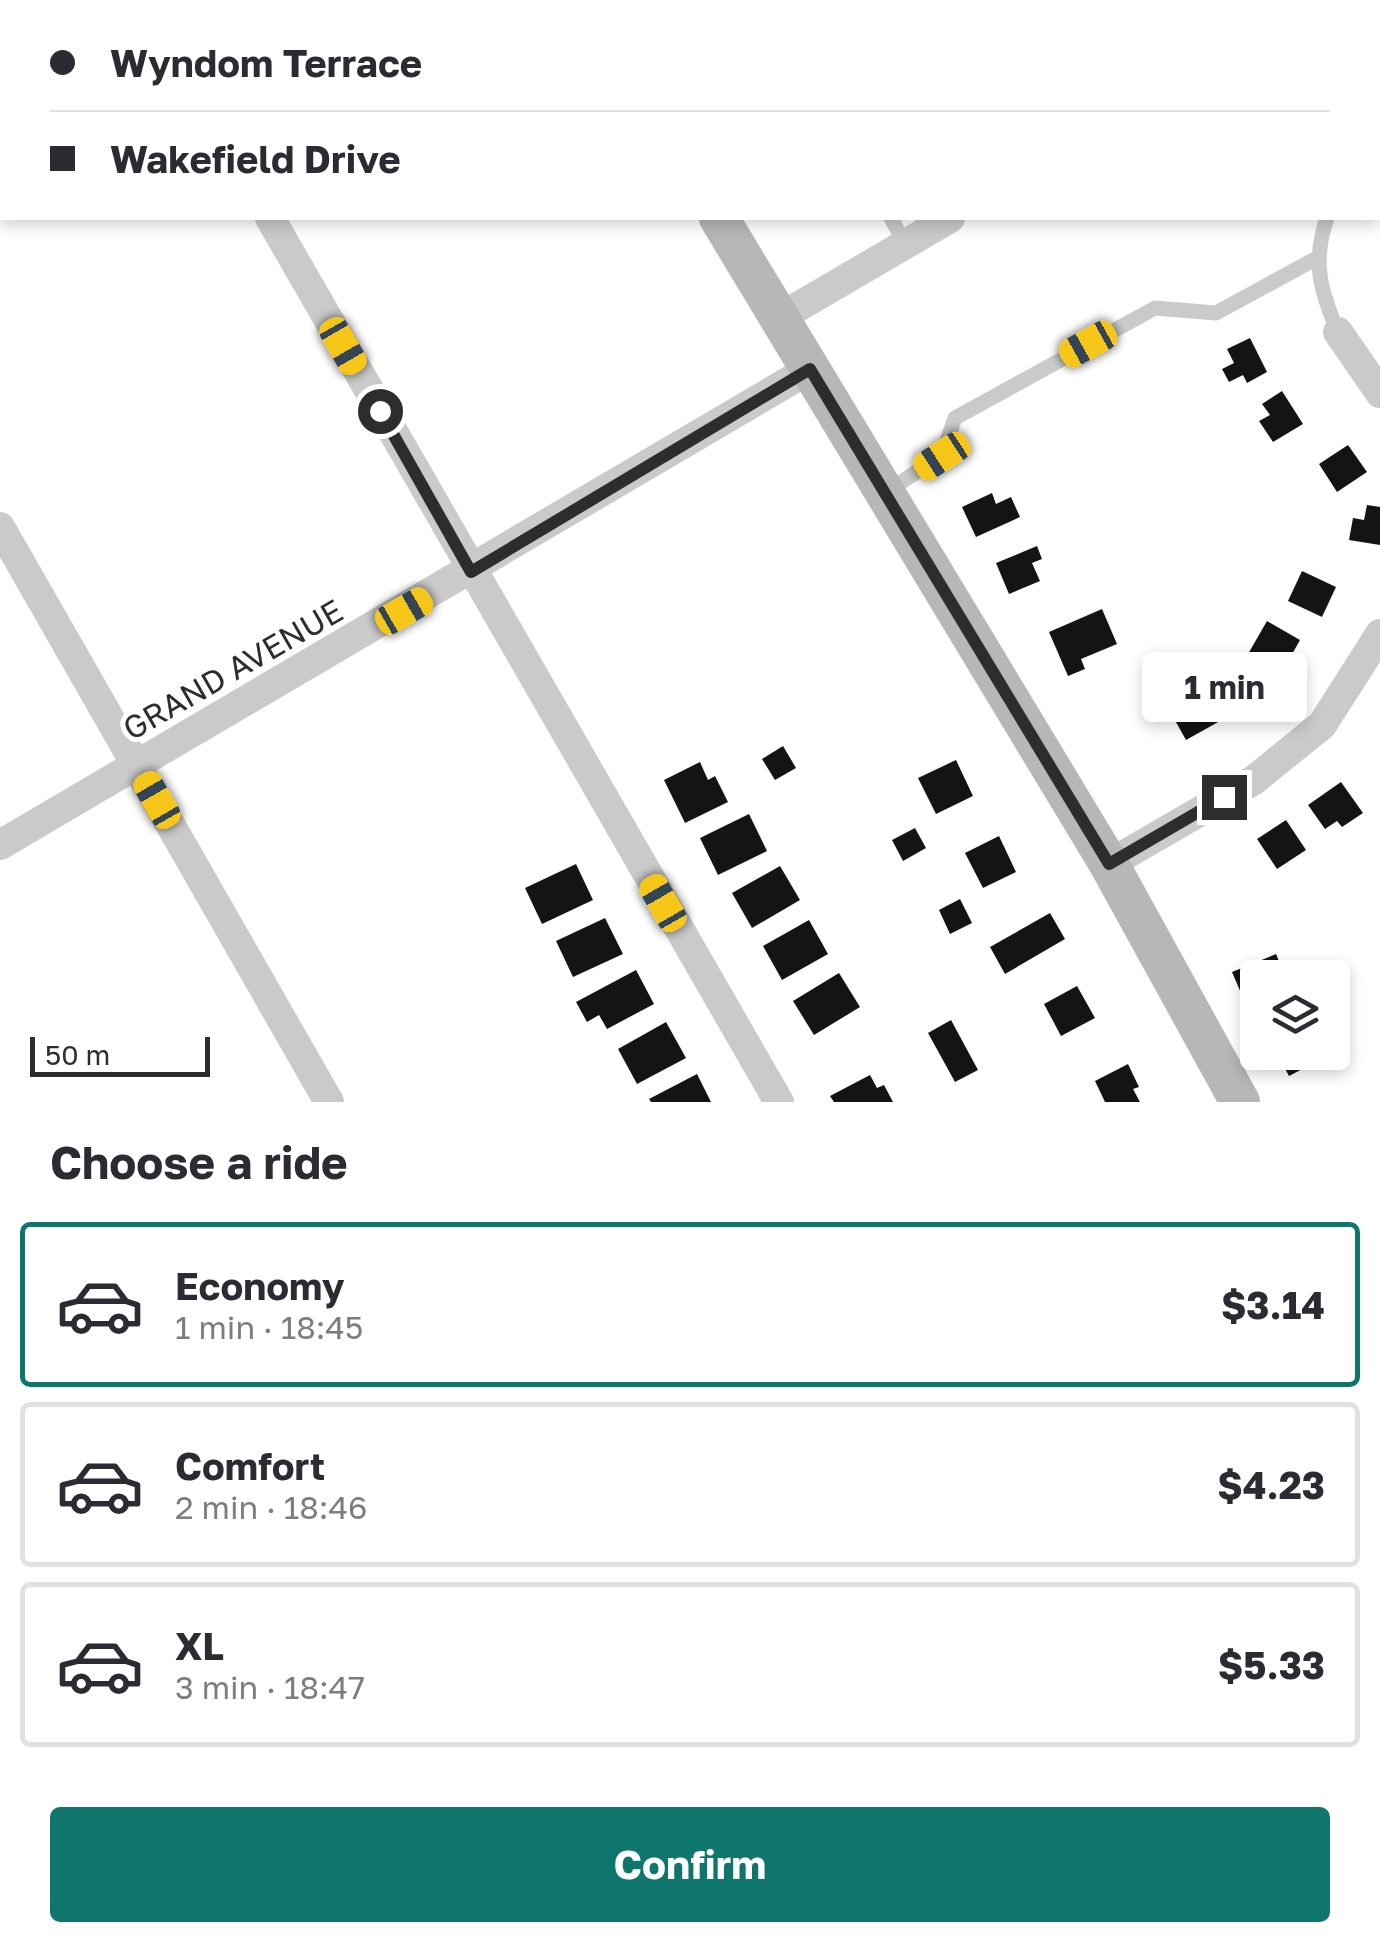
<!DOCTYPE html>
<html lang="en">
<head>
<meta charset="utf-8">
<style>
  :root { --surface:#fff; --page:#f2f2f3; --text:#2b2b33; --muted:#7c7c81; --line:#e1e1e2; --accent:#0f766e }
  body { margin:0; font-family:"Golos Text",sans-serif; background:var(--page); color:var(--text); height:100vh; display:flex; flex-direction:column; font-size:38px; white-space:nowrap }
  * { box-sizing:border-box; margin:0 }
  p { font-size:32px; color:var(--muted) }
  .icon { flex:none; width:55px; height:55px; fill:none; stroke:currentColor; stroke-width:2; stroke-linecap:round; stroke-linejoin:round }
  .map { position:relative; height:1102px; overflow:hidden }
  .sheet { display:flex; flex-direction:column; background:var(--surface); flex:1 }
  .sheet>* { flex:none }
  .top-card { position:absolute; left:0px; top:0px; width:1380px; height:220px; box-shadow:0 5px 15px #0003; display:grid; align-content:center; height:220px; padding:0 50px; background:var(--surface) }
  .tools { position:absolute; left:1240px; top:960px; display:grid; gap:20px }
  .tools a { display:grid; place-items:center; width:110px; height:110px; border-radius:10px; background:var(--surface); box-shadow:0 5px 15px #0003; font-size:50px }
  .scale { position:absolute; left:30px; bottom:25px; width:180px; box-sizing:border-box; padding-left:10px; border:5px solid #2d2d2d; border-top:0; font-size:28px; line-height:35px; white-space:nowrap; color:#2d2d2d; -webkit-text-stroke:8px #fff; paint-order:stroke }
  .end { position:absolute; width:45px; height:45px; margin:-22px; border:12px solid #2d2d2d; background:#fff; box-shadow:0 0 0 5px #fff }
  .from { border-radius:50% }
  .bubble { position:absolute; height:70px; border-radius:10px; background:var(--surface); box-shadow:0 5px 15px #0003; font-size:32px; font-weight:700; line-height:70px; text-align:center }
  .car { position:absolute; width:30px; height:60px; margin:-30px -15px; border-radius:12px; box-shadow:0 0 8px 2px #0007; background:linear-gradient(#f5c518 24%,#345 0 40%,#f5c518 0 76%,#345 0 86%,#f5c518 0) }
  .top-card b { display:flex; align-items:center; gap:35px; height:95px; font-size:38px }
  .top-card b+b { border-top:2px solid var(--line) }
  .top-card i { width:25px; height:25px; background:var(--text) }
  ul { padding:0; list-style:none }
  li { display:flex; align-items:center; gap:30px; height:165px; margin:0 20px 15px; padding:0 30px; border:5px solid var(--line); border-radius:10px }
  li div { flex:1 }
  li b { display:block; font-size:38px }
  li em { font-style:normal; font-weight:700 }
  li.selected { border-color:var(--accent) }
  li>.icon { width:90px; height:90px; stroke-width:1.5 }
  h2 { padding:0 50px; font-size:45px; line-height:120px }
  .button { display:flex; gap:20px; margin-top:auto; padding:20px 50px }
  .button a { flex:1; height:115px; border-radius:10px; background:var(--accent); color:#fff; font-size:40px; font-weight:700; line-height:115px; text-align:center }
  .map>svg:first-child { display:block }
</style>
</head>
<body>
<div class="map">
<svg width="1380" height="1102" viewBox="0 0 1380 1102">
  <rect width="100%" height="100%" fill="#fff"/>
  <g fill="#141414">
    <path d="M1250 338 1267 372 1247 383 1243 375 1229 382 1222 369 1234 363 1227 349Z"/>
    <path d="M1282 391 1303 424 1273 442 1259 421 1270 415 1262 404Z"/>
    <path d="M1348 445 1367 472 1337 492 1319 464Z"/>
    <path d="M992 493 996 504 1011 497 1020 517 976 537 962 507Z"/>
    <path d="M1367 505 1380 507V545L1349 540 1353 518 1364 520Z"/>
    <path d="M1037 546 1042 559 1032 563 1040 581 1009 594 996 563Z"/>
    <path d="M1302 571 1336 587 1322 617 1288 601Z"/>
    <path d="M1102 609 1117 644 1081 659 1085 669 1068 676 1049 632Z"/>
    <path d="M1267 621 1300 640 1271 692 1245 678 1256 658 1248 654Z"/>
    <path d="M1201 687 1220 721 1186 740 1167 706Z"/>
    <path d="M783 746 796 768 775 780 762 759Z"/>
    <path d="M956 760 973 796 936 814 918 778Z"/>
    <path d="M700 762 708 780 715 776 728 802 685 823 664 780Z"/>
    <path d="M1341 782 1363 813 1342 827 1337 821 1325 829 1308 805Z"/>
    <path d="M749 814 767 851 718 875 700 838Z"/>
    <path d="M1286 820 1306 850 1277 869 1257 839Z"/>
    <path d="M915 828 926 848 903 861 892 840Z"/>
    <path d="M999 836 1016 872 983 888 965 853Z"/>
    <path d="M576 864 593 900 542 924 525 888Z"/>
    <path d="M780 866 800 900 752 928 732 893Z"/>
    <path d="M960 899 972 923 950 934 939 910Z"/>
    <path d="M1050 913 1065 939 1005 974 990 947Z"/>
    <path d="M605 918 623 954 573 977 556 941Z"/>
    <path d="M809 920 828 954 782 980 763 946Z"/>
    <path d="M1276 954 1286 978H1258V1002L1247 1007 1232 972Z"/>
    <path d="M636 970 654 1004 607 1029 599 1015 587 1022 576 1002Z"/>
    <path d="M839 973 860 1007 814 1035 793 1001Z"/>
    <path d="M1077 986 1095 1018 1061 1036 1044 1004Z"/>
    <path d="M951 1020 978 1070 955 1082 928 1033Z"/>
    <path d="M666 1022 686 1058 637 1084 618 1049Z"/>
    <path d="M1276 1052H1303L1310 1065 1289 1076Z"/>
    <path d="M1128 1064 1139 1087 1133 1089 1140 1102H1105L1095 1081Z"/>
    <path d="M697 1074 711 1102H651L649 1099Z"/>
    <path d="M870 1075 877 1088 884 1085 893 1102H834L830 1096Z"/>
  </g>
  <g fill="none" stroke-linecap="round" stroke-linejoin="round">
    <g stroke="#cacaca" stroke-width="15">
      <path d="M765 0 767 2"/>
      <path d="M642 2 647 0"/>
      <path d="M959 2 963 0"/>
      <path d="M891 218 905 244"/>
      <path d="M1327 218C1312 262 1320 290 1338 332"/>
      <path d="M888 491 942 455 955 418 1155 308 1216 313 1317 258"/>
    </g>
    <g stroke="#cacaca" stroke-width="30">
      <path d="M146 0 147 2"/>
      <path d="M1086 0 1087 2"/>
      <path d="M270 218 779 1102"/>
      <path d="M779 318 950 218"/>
      <path d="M1338 332 1380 393"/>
      <path d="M0 527 329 1102"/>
      <path d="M0 845 810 369"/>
      <path d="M1109 864 1254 780 1322 725 1380 634"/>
    </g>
    <g stroke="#b7b7b7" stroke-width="40">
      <path d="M588 0 589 2"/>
      <path d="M719 218 1109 864 1240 1102"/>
    </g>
  </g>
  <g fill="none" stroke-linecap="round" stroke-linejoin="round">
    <path stroke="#2d2d2d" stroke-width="12" d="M380 411 471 572 810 369 1109 864 1224 797"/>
  </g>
  <g text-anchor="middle" stroke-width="10" stroke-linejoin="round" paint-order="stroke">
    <g font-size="32" fill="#2d2d2d" stroke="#fff">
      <text transform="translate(233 670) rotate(-30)" y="11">GRAND AVENUE</text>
    </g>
  </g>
</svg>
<div class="tools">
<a><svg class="icon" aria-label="layers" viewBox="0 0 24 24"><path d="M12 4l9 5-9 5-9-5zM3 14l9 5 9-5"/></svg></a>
</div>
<div class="scale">50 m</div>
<i class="end from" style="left:380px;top:411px"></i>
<i class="end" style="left:1224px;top:797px"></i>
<div class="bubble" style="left:1142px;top:652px;width:165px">1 min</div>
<i class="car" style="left:1088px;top:344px;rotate:241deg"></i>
<i class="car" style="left:343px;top:346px;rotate:150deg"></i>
<i class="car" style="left:942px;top:456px;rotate:237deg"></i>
<i class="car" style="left:404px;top:611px;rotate:60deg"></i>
<i class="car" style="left:157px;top:800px;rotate:330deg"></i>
<i class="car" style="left:663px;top:903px;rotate:330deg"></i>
<div class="top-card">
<b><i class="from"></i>Wyndom Terrace</b>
<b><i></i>Wakefield Drive</b>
</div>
</div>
<section class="sheet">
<h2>Choose a ride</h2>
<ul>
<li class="selected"><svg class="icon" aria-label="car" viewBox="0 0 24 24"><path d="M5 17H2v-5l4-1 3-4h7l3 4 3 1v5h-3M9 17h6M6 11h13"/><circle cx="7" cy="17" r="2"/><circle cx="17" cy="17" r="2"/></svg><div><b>Economy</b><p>1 min · 18:45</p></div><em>$3.14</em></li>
<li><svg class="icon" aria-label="car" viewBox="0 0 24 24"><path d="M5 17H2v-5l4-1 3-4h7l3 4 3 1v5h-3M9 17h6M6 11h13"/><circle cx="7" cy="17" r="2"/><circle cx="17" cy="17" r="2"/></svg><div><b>Comfort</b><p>2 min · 18:46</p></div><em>$4.23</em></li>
<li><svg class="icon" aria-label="car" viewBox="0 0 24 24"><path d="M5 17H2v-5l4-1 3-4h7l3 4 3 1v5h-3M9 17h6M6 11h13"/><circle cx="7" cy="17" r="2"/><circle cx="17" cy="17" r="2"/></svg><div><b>XL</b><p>3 min · 18:47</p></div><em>$5.33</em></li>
</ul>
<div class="button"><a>Confirm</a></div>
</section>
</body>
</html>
